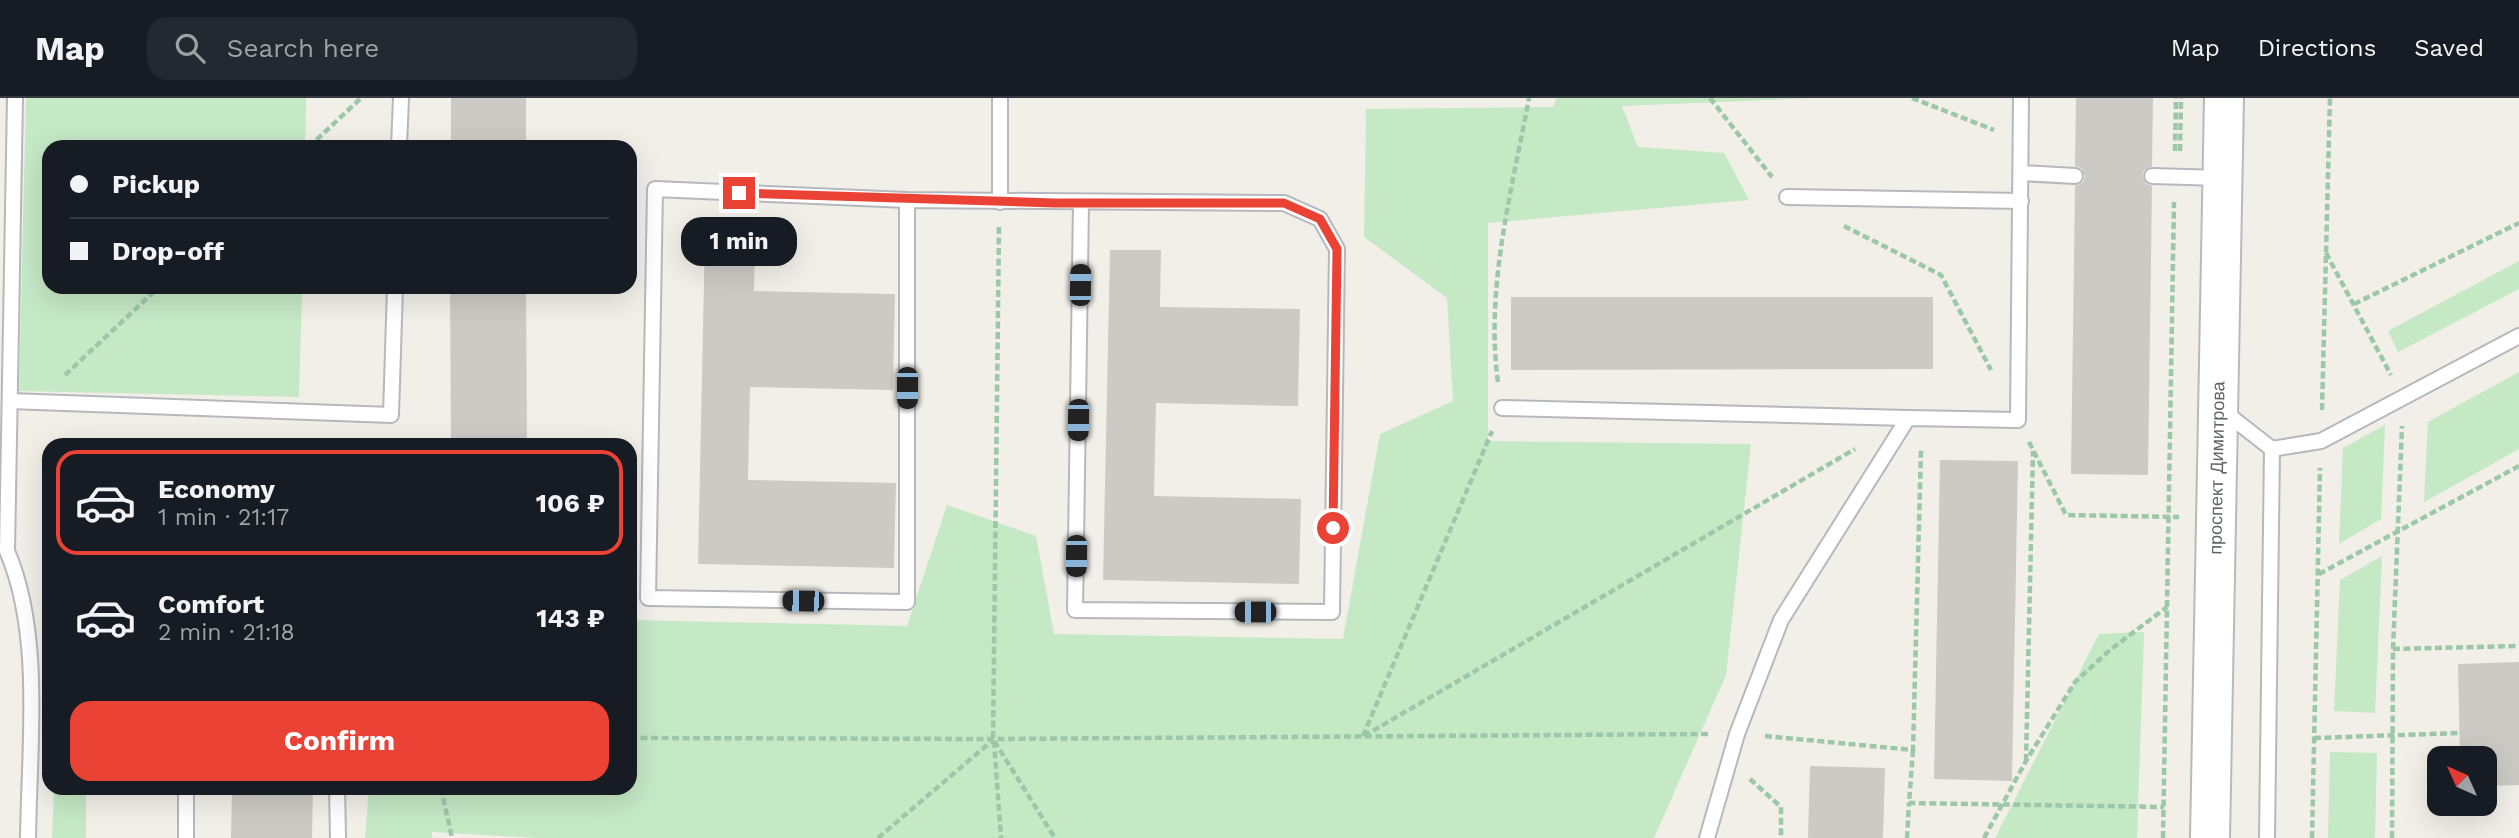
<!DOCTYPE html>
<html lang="en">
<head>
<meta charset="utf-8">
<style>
  :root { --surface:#171b24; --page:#242831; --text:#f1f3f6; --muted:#9ea1a6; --line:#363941; --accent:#ea4335 }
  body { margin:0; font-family:"Work Sans",sans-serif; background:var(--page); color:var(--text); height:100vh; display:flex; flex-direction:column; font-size:26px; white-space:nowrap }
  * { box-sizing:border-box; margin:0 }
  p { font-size:23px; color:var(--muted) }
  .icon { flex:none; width:38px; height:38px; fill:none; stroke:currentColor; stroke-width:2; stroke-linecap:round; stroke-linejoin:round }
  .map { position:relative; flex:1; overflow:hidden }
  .drawer { position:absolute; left:42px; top:340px; width:595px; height:357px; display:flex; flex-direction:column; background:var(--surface); border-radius:21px; box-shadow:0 7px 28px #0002 }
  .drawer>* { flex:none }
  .hud { position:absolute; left:42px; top:42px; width:595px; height:154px; border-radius:21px; box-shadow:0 7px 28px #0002; display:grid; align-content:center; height:154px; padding:0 28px; background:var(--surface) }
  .needle { width:46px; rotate:315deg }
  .buttons { position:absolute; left:2427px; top:648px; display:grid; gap:14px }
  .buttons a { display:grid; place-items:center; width:70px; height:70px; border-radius:14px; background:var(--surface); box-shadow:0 7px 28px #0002; font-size:35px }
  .end { position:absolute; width:32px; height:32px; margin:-16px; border:9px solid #ea4335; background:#fff; box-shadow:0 0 0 4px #fff }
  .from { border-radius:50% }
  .bubble { position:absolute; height:49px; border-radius:21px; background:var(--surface); box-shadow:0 7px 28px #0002; font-size:23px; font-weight:700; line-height:49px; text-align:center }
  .car { position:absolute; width:21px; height:42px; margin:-21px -10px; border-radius:9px; box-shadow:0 0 5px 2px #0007; background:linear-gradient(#222 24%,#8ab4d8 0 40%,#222 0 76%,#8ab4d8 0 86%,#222 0) }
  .hud b { display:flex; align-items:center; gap:24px; height:66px; font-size:26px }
  .hud b+b { border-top:2px solid var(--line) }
  .hud i { width:18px; height:18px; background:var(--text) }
  ul { padding:12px 0 0; list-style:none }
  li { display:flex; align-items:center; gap:21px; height:105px; margin:0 14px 10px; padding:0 14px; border:4px solid transparent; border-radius:21px }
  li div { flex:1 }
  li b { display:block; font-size:26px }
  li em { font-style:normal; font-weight:700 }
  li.on { border-color:var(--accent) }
  li>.icon { width:63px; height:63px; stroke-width:1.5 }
  .button { display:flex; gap:14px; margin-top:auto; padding:14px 28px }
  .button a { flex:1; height:80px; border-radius:21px; background:var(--accent); color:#fff; font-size:28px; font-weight:700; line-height:80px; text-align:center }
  header { display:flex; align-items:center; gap:42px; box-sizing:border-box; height:98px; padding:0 35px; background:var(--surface); border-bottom:2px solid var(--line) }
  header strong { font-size:33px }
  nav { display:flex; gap:38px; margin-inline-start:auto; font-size:24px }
  .search { width:490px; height:63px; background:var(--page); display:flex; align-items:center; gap:18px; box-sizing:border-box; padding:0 24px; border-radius:21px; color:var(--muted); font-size:26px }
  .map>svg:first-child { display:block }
</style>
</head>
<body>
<header>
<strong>Map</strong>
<div class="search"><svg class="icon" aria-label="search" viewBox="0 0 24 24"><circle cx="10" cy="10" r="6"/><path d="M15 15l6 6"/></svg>Search here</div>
<nav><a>Map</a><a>Directions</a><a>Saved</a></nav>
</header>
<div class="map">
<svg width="2519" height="740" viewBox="0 0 2519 740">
  <rect width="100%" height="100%" fill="#f1efe8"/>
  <g fill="#c5e8c5">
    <path d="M26 0H306L305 49H49V189H302L299 299 19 293Z"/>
    <path d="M1557 0H1816L1622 8 1638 49 1724 55 1749 102 1488 125V343L1751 346 1726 577 1654 740H538L432 734V740H365L369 690H630V522L907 528 947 407 1036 438 1054 536 1343 541 1380 336 1453 303 1447 200 1364 139 1366 11 1553 9Z"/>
    <path d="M2519 163V191L2398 254 2388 233Z"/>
    <path d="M2519 274V351L2424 404 2428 324Z"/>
    <path d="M2385 327 2381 421 2339 446 2343 350Z"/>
    <path d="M2382 458 2375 615 2334 613 2340 482Z"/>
    <path d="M2144 534 2137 740H1995L2099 536Z"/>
    <path d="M2330 654 2377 655 2375 740H2328Z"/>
    <path d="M54 690H86V740H52Z"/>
  </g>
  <g fill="#cccac5">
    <rect x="451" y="0" width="75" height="49"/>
    <path d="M2076 0H2153L2152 68 2144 72 2142 78 2146 86 2152 88 2148 377 2071 376 2075 88 2083 84 2085 78 2081 70 2075 68Z"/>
    <path d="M705 136 755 137 754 193 895 196 893 292 750 289 748 382 896 385 894 470 698 466Z"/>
    <path d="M1110 152H1161L1160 209 1300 211 1298 308 1156 305 1154 398 1301 401 1299 486 1103 482Z"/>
    <path d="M450 189H526L527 346H451Z"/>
    <path d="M1511 199H1933V271L1511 272Z"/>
    <path d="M1940 362 2018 363 2012 683 1934 681Z"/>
    <path d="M2519 564V687L2485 688V660H2460L2458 566Z"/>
    <path d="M1810 668 1885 670 1883 740H1808Z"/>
    <path d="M232 690H313L312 740H231Z"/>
  </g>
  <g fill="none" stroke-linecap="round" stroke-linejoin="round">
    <g stroke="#b5b8bc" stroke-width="18">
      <g id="service">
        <path d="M15 0 7 453C43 536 29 650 28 740"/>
        <path d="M399 49 401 0"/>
        <path d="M2021 75 2075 78"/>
        <path d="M2152 78 2221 80"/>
        <path d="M1787 99 2021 103"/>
        <path d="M907 102V504L648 500 655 91 907 102 1284 105 1320 121 1337 151 1332 514 1075 512 1081 105"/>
        <path d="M1000 104V0"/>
        <path d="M10 303 391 317 395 189"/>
        <path d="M1502 310 1908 320"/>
        <path d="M2222 312 2272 351 2267 740"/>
        <path d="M2272 351 2321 343 2519 238"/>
        <path d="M186 690V740"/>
        <path d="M337 690 338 740"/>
        <path d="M1707 740 1737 636 1781 522 1908 320 2018 322 2021 0"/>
      </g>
    </g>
    <g stroke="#b6babf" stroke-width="42">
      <path id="secondary" d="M2210 740 2224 0"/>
    </g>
    <g stroke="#9cc7a9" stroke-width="4.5" stroke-dasharray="7 3.5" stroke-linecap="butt">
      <path d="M1710 0 1772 79"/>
      <path d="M1912 0 1994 32"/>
      <path d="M309 49 361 0"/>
      <path d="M2175 53 2176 0"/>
      <path d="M2180 53 2181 0"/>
      <path d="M1844 128 1941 177 1991 272"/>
      <path d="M999 129 993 641 1055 740"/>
      <path d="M2326 155 2391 277"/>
      <path d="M2354 206 2519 125"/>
      <path d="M65 277 159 189"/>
      <path d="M1498 284C1485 190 1512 92 1529 0"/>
      <path d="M2322 312 2330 0"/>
      <path d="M2029 344 2066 417 2179 419"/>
      <path d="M2319 476 2519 368"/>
      <path d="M2393 551 2519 548"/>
      <path d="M1363 638 1492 333"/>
      <path d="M1364 638 1855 351"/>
      <path d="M1765 638 1913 652 1921 351"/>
      <path d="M630 640 993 641 1711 636"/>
      <path d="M2314 640 2460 635"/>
      <path d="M994 643 1001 740"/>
      <path d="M1913 652 1909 705 2164 709"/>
      <path d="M2026 663 2033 353"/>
      <path d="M1750 681 1781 709V740"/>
      <path d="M441 690 452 740"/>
      <path d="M878 740 993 642"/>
      <path d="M1907 740 1909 705"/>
      <path d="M1984 740 2026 663 2075 584 2110 552 2167 509"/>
      <path d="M2163 740 2174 104"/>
      <path d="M2312 740 2320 370"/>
      <path d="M2392 740 2393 551 2402 328"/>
    </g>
    <use href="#service" stroke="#fff" stroke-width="14"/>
    <use href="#secondary" stroke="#fff" stroke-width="38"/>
  </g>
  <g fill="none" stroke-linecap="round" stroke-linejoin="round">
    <path stroke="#ea4335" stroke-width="9" d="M739 95 1054 105H1284L1320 121 1337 151 1333 430"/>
  </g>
  <g text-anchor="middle" stroke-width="5" stroke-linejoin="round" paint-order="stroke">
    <g font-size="18" fill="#5f6368" stroke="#fff">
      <text transform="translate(2217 370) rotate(-89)" y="6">проспект Димитрова</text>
    </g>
  </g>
</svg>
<div class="buttons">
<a><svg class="needle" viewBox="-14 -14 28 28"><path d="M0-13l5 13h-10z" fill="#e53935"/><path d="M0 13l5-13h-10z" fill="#9ea1a6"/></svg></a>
</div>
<i class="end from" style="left:1333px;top:430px"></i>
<i class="end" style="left:739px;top:95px"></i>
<div class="bubble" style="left:681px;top:119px;width:116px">1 min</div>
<i class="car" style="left:1080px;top:187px;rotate:1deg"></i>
<i class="car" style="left:907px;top:290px;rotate:180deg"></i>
<i class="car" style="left:1078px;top:322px;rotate:181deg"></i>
<i class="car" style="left:1076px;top:458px;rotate:181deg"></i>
<i class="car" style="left:803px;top:503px;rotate:271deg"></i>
<i class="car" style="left:1255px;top:514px;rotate:270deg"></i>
<div class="hud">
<b><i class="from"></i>Pickup</b>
<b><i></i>Drop-off</b>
</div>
<section class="drawer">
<ul>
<li class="on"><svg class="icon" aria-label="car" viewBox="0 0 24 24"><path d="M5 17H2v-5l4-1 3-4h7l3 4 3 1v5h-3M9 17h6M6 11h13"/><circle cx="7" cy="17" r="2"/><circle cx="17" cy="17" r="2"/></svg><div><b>Economy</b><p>1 min · 21:17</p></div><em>106 ₽</em></li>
<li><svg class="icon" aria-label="car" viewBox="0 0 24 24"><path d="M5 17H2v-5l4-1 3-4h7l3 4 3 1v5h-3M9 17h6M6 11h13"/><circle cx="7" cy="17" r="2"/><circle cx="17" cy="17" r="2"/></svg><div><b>Comfort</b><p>2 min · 21:18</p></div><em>143 ₽</em></li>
</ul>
<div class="button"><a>Confirm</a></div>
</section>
</div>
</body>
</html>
